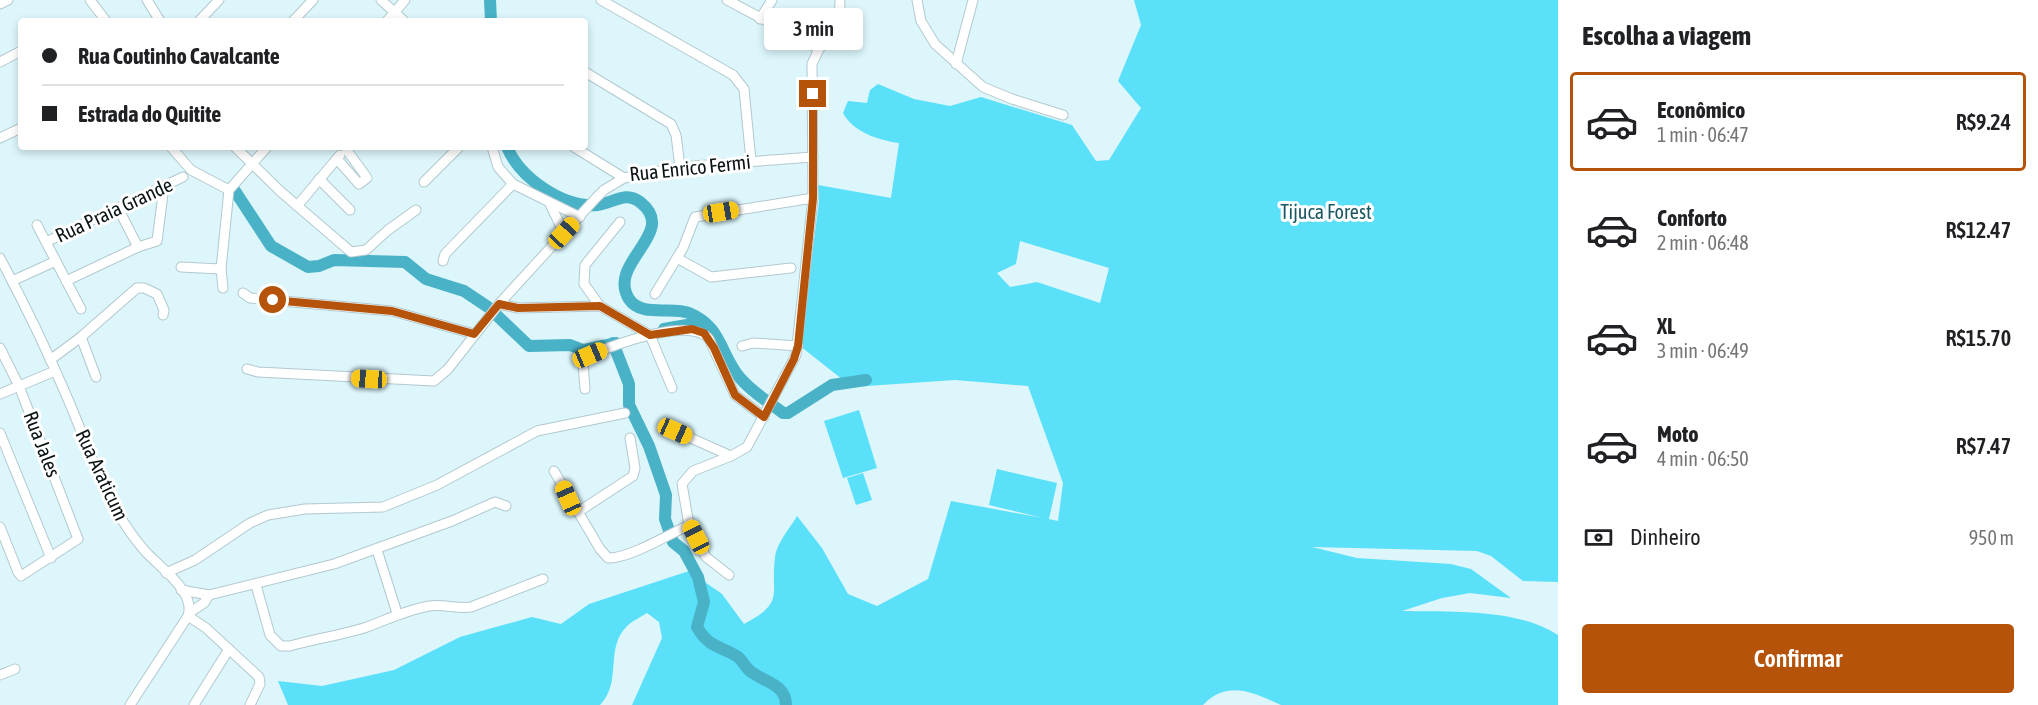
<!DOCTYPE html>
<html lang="pt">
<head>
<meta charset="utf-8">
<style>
  :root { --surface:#fff; --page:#f6f6f6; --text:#202124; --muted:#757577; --line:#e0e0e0; --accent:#b45309 }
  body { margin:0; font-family:"Asap Condensed",sans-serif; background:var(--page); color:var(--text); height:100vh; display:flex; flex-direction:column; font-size:22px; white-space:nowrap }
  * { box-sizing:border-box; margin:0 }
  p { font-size:20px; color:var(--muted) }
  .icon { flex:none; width:33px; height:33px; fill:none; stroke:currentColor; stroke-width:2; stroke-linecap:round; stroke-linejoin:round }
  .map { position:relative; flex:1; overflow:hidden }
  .side { display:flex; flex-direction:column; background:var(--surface); width:480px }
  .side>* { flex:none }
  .guide { position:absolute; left:18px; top:18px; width:570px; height:132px; border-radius:6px; box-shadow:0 3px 9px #0003; display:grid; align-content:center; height:132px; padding:0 24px; background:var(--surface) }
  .end { position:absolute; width:27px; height:27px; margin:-14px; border:8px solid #b45309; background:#fff; box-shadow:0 0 0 3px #fff }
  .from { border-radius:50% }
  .bubble { position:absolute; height:42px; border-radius:6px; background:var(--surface); box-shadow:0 3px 9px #0003; font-size:20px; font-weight:600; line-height:42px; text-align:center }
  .car { position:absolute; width:18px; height:36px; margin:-18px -9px; border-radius:8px; box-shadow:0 0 4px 2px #0007; background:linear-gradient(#f5c518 24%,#345 0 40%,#f5c518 0 76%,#345 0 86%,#f5c518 0) }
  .guide b { display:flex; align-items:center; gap:21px; height:57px; font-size:22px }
  .guide b+b { border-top:2px solid var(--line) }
  .guide i { width:15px; height:15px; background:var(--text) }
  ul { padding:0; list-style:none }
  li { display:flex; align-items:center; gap:18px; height:99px; margin:0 12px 9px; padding:0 12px; border:3px solid transparent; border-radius:6px }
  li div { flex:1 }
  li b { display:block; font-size:22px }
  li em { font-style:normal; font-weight:600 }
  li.on { border-color:var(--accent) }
  li>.icon { width:54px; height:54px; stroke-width:1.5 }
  h2 { padding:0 24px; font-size:27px; line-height:72px }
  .pay { display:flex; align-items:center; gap:15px; height:66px; padding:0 24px; font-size:22px }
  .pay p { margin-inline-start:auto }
  .cta { display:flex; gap:12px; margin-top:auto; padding:12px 24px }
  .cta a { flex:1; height:69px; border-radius:6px; background:var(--accent); color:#fff; font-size:24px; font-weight:600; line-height:69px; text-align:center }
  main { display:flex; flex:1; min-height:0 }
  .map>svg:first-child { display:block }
</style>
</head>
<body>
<main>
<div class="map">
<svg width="1558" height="705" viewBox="0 0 1558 705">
  <rect width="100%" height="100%" fill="#dcf6fb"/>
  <g fill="#5be0fa" fill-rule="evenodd">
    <path d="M1134 0H1558V582L1523 581 1491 556 1477 551 1312 547 1357 558 1451 564 1471 569 1511 598 1470 593 1442 598 1402 611C1449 612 1517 608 1558 635V705H1281C1254 693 1228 679 1203 705H632L662 638 659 622 647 613C641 617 632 621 627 626 604 649 623 681 600 705H288L278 681 322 686 394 670 460 637 532 617 561 624 589 604 689 571 722 594 744 624C786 602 770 595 775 558 776 544 790 528 797 516L822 548 848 594 877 606 928 579 951 501 1043 518 989 505 997 469 1057 483 1049 519 1058 521 1063 483 1028 386 955 380 852 387 800 346 819 202 818 185 891 198 899 143C878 140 853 132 843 113L848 101 867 103 870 90 878 84 914 99 950 106 981 97 1072 125 1096 161 1109 160 1141 108 1118 81 1141 25ZM1020 241 1109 268 1100 303 1037 282 1010 287 997 273 1016 264Z"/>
    <path d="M859 410 877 468 843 478 824 421Z"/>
    <path d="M863 473 872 500 856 505 847 478Z"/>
  </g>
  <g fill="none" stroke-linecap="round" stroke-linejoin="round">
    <g stroke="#49b2c7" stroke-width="12">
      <path d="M490 0 491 21"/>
      <path d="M507 147C520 178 563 208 597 205 612 204 625 190 640 202 680 233 606 262 629 299 641 318 672 306 689 313 723 327 720 356 741 379 752 392 770 403 783 413H788L832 385 866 380"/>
      <path d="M235 191 271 246 308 267 319 266 334 260 405 262 426 279 464 291 488 307 529 346 570 345 583 350 616 343"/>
      <path d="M664 329 704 322"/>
      <path d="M613 343 629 384V405L649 446 666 495 665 519 673 542 684 551 698 577 704 602 697 627C709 648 721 646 738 657 743 661 745 667 750 671 764 682 786 684 786 705"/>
    </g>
    <g stroke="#b1c9cf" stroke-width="11">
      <g id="minor">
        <path d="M90 0 106 21"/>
        <path d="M147 0 160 21"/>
        <path d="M381 0 404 21"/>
        <path d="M601 0 733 75 744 89 751 161"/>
        <path d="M727 0 819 49"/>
        <path d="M917 0 921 21 935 44 983 87 1012 99 1063 115"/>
        <path d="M0 4 8 0"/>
        <path d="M760 19 772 0"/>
        <path d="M199 21 219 0"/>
        <path d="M293 21 313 0"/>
        <path d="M387 21 405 0"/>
        <path d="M0 62 21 51"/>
        <path d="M956 64 973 0"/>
        <path d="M585 72 671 124 676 135 680 167"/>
        <path d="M0 138 21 128"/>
        <path d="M171 147 191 170 229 190"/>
        <path d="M235 147 280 191 351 252 366 250 388 230 416 210"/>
        <path d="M492 147 498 167 513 184 580 217"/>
        <path d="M574 147 624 178 680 167 813 157"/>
        <path d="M337 159 359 184 367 178 365 175 346 149"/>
        <path d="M319 179 350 210"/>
        <path d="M424 182 459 147"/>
        <path d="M549 202 564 233"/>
        <path d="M297 206 340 155"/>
        <path d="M118 208 138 247"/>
        <path d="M37 225 81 309"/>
        <path d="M46 242 183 177"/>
        <path d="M0 258C24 303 47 350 67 397 90 450 106 507 145 551 160 568 196 591 188 616L130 705"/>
        <path d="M677 258 711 277 791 268"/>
        <path d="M443 261 445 254 513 184"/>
        <path d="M181 267 221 269"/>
        <path d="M12 281 56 261"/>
        <path d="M66 281 138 247 157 241 164 186"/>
        <path d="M223 288 221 269 229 190 267 147"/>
        <path d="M243 293 250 298 392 311 474 334"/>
        <path d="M655 294 683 248 695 217 813 198"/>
        <path d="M499 304 518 308 600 306 650 335"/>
        <path d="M600 306 584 284 585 265 620 222"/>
        <path d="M650 335 672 388"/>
        <path d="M81 337 96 377"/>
        <path d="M742 346 753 343 798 346"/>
        <path d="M0 348 19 386 78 539 21 576 18 572 0 527"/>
        <path d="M50 360 81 337 137 288H144L157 294 164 310 163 315"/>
        <path d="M247 369 258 372 434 381 448 369 499 304 596 198 604 190 624 178"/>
        <path d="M585 389 583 363 590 355C614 345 690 316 709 339L735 395 764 417"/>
        <path d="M0 394 55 371"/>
        <path d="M675 431 731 456"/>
        <path d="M0 433 51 558"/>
        <path d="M554 471 600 549 608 558C628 559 670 534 689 525"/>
        <path d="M578 512 633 476 635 468 630 438"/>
        <path d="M377 550 397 613"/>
        <path d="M166 573 195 560 250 523 268 515 305 509 383 507 437 485 537 431 625 413"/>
        <path d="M729 575 706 557 689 525 682 484 693 471 731 456 747 447 796 355 813 198 812 64 819 49 839 27 840 0"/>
        <path d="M256 585 270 635 281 646H290C315 639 342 635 367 627 388 619 407 610 429 606 443 604 457 609 471 607L543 579"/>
        <path d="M181 590 209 595 334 564 452 521 495 502 506 506"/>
        <path d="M189 613 204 603 209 595"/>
        <path d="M188 616 206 628 259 677 260 684 250 705"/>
        <path d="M0 675 15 669"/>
        <path d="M194 705 229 649"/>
      </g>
    </g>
    <use href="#minor" stroke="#fff" stroke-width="9"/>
  </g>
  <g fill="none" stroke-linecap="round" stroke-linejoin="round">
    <path stroke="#b45309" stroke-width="8" d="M273 300 392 311 474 334 499 304 518 308 600 306 650 335 692 329 704 333 714 348 735 395 764 417 794 359 798 346 813 198V94"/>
  </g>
  <g text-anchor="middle" stroke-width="6" stroke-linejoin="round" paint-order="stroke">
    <g font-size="20" fill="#0a1315" stroke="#fff">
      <text transform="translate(690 168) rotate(-6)" y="7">Rua Enrico Fermi</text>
      <text transform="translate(114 210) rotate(-25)" y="7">Rua Praia Grande</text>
      <text transform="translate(42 444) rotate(69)" y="7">Rua Jales</text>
      <text transform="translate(102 475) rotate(65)" y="7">Rua Araticum</text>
    </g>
    <g font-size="20" fill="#1c5762" stroke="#fff">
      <text x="1326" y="219">Tijuca Forest</text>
    </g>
  </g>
</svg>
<i class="end from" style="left:273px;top:300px"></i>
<i class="end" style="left:813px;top:94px"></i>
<div class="bubble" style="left:764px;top:8px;width:99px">3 min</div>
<i class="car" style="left:721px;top:212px;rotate:81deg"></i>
<i class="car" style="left:564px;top:233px;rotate:43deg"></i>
<i class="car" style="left:590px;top:355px;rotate:67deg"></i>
<i class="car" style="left:369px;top:379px;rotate:273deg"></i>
<i class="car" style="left:675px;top:431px;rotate:114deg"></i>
<i class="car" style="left:568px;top:498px;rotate:336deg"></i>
<i class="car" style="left:696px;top:537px;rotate:333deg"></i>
<div class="guide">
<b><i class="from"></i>Rua Coutinho Cavalcante</b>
<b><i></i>Estrada do Quitite</b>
</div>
</div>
<section class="side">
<h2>Escolha a viagem</h2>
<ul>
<li class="on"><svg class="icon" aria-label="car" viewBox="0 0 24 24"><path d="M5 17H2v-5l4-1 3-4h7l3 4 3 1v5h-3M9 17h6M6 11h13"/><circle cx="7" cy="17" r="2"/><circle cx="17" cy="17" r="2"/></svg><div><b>Econômico</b><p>1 min · 06:47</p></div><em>R$9.24</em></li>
<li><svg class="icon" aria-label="car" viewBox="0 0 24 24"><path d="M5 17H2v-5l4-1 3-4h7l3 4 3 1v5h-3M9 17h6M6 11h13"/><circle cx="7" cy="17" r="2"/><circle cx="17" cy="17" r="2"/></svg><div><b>Conforto</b><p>2 min · 06:48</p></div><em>R$12.47</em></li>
<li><svg class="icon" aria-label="car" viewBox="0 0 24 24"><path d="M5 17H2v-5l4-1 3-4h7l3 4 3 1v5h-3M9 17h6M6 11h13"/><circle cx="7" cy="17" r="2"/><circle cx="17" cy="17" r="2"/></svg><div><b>XL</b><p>3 min · 06:49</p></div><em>R$15.70</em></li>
<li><svg class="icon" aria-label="car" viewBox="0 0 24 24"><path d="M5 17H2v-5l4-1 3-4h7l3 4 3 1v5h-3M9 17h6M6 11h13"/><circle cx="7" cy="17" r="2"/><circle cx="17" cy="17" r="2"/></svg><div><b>Moto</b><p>4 min · 06:50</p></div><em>R$7.47</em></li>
</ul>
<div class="pay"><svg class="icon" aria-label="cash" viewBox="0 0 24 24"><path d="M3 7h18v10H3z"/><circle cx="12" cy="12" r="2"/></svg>Dinheiro<p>950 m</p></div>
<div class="cta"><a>Confirmar</a></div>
</section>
</main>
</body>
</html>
